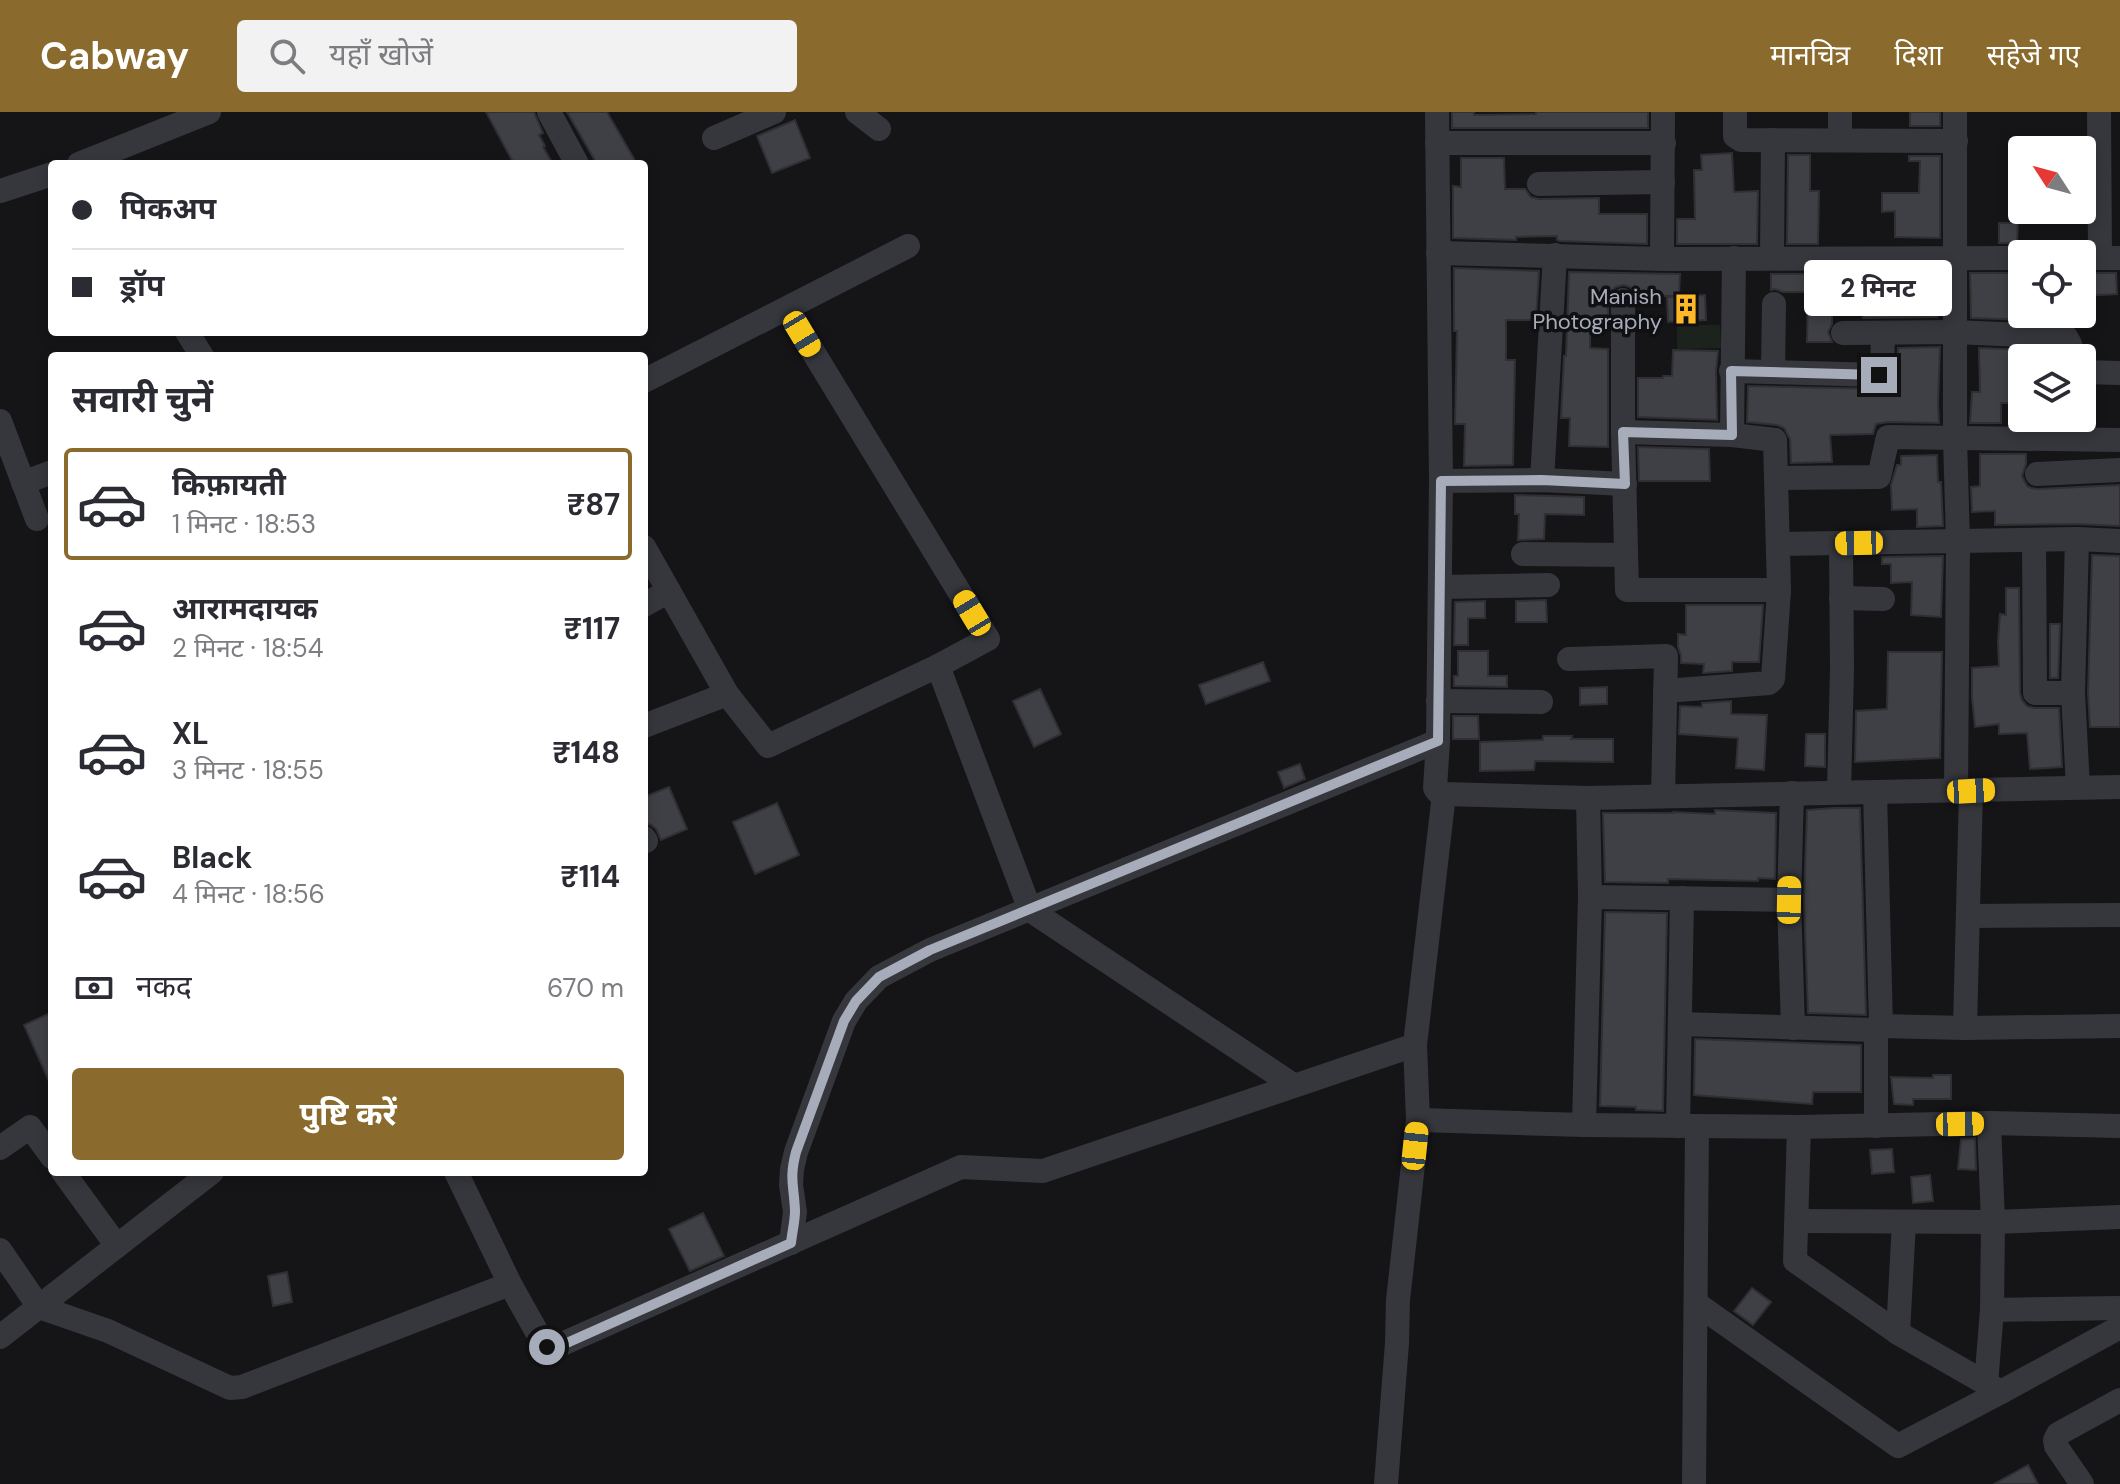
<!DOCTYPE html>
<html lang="hi">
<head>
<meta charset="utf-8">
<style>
  :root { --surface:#fff; --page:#f2f2f3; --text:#2b2b33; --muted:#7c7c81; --line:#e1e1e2; --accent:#8a6b2d }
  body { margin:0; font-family:"DM Sans","Noto Sans Devanagari",sans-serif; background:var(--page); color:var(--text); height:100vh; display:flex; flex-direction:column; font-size:30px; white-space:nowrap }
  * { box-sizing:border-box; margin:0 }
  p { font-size:26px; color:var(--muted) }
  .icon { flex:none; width:44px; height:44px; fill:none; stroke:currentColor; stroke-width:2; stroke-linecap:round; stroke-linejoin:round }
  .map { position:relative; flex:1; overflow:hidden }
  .details { position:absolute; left:48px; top:240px; width:600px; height:824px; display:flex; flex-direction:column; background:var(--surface); border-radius:8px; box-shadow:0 4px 12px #0003 }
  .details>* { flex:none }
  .banner { position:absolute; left:48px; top:48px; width:600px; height:176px; border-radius:8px; box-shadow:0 4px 12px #0003; display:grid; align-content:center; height:176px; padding:0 24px; background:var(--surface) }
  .needle { width:52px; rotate:306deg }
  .fabs { position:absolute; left:2008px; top:24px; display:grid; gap:16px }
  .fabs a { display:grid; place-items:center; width:88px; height:88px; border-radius:8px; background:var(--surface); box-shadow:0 4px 12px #0003; font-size:40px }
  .end { position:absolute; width:36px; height:36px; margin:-18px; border:10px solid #a6acb9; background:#111; box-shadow:0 0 0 4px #111 }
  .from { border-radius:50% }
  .bubble { position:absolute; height:56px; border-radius:8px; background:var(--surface); box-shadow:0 4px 12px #0003; font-size:26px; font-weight:700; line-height:56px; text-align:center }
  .car { position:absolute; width:24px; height:48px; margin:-24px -12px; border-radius:10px; box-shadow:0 0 6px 2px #0007; background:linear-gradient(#f5c518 24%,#345 0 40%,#f5c518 0 76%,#345 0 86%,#f5c518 0) }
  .banner b { display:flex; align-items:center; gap:28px; height:76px; font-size:30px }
  .banner b+b { border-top:2px solid var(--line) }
  .banner i { width:20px; height:20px; background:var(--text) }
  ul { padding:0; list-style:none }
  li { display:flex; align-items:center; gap:24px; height:112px; margin:0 16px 12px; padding:0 8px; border:4px solid transparent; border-radius:8px }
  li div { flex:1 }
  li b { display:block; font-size:30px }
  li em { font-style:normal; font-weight:700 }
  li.selected { border-color:var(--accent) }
  li>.icon { width:72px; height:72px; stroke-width:1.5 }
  h2 { padding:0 24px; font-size:36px; line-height:96px }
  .pay { display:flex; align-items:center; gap:20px; height:88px; padding:0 24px; font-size:30px }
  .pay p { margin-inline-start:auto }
  .primary-button { display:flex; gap:16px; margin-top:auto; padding:16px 24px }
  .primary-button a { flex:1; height:92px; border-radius:8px; background:var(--accent); color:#fff; font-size:32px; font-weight:700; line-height:92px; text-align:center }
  header { display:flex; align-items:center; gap:48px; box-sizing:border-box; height:112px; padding:0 40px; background:var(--accent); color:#fff }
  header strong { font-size:38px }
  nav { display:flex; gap:44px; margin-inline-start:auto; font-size:28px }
  .search { width:560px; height:72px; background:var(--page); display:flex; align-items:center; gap:20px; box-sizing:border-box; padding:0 28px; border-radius:8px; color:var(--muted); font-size:30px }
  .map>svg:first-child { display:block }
</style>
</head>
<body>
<header>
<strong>Cabway</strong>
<div class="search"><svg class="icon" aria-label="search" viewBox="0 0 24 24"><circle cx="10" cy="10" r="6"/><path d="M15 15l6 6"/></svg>यहाँ खोजें</div>
<nav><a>मानचित्र</a><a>दिशा</a><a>सहेजे गए</a></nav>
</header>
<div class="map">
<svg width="2120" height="1372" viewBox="0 0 2120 1372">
  <rect width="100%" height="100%" fill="#151518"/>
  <path fill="#1b231c" d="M1677 213H1720L1721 236 1677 237Z"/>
  <g fill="#3f4045" stroke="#2f2f34" stroke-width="2">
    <path d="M486 0H534L543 21 539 23 545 34 543 35 553 52H514Z"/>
    <path d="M567 0H607L637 52H597Z"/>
    <path d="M1452 0H1474V3L1536 2V0H1648V16H1452Z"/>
    <rect x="1910" y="0" width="30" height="14"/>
    <path d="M795 8 810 46 772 61 757 24Z"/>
    <path d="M1732 41 1734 80 1758 79 1757 132H1677V107H1695L1694 58H1702L1701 43Z"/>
    <path d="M1788 43H1810V79H1819L1818 132H1787Z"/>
    <path d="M1909 44H1940V126L1895 125V99L1882 100V81H1919L1920 49H1909Z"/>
    <path d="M1461 46H1504L1505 77H1525L1531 85 1539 87 1599 86V102H1647V132L1560 129 1557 128V124L1516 125V128L1453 126V74L1461 75Z"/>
    <path d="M1999 111H2018L2017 131H1999Z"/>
    <path d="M1454 156 1539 159 1536 208H1506V248H1515L1513 353 1464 354 1465 312H1455L1457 219H1454Z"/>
    <path d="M1569 160 1680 162 1679 184H1637L1630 175 1624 173 1616 175 1610 180 1608 187V213L1590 214V236L1608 237V335L1569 334 1570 306H1561L1564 244H1566Z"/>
    <path d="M1940 161V180H1937V205L1863 206 1862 183 1832 181V212L1828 220 1832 230H1807L1808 180H1783L1775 177 1771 178V162Z"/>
    <path d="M1970 161H2017L2016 183 2022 184V202H2030V208L1971 206Z"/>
    <path d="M2082 161H2116L2117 182 2082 184Z"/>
    <path d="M1705 183 1706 208 1668 210 1667 185Z"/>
    <path d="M1940 235 1938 291 1939 311 1888 310 1876 312 1873 322 1830 323 1832 350 1791 351 1790 327 1784 316 1777 313 1747 310 1748 274 1884 277 1891 274 1897 262 1898 236Z"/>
    <path d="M1979 236 2031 238V246H2022V291H2001V311H1970L1972 280H1980Z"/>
    <path d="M1673 238 1718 239 1716 259 1717 308 1638 305V266H1663V264H1672Z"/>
    <path d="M1638 335 1709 337 1710 369H1639Z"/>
    <path d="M1980 342H2026V352L2022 364 2027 374 2031 376 2038 377 2120 373V414L2077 412 1995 413V399L1972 400 1971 375 1980 374Z"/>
    <path d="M1937 343 1938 370H1941L1943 414 1917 415V397L1892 398 1891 373 1897 353H1901V344Z"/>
    <path d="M1515 383 1584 385V403L1545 402 1544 427 1518 428 1519 402H1515Z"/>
    <path d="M2092 443 2120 444V615H2090L2088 581Z"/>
    <path d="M1943 444 1941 505 1911 503 1912 470 1891 471V452H1882V445Z"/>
    <path d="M2006 476H2019L2020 581 2022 588 2027 594 2034 596H2059L2062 655 2030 657 2027 621 1999 622V612L1975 615 1972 586V556L1999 554 1998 530 2000 502 2006 503Z"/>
    <path d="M1546 488 1547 510H1516V489Z"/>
    <path d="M1485 489V506H1468V533H1454L1455 490Z"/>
    <path d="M1686 493H1763L1759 550H1732V559L1703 561 1704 552 1681 551V544L1678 535V522L1686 523Z"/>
    <path d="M2050 512H2060L2058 566H2050Z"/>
    <path d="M1458 539H1488V564H1507V575L1454 574V564H1458Z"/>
    <path d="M1888 540H1942L1940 646 1855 650 1856 599 1887 597Z"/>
    <path d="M1263 550 1270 569 1206 592 1199 573Z"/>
    <path d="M1607 575V592L1580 593V576Z"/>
    <path d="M1040 577 1061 622 1034 635 1013 589Z"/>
    <path d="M1731 589V602L1767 603 1764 658 1736 656 1738 626 1679 622 1680 594 1702 595V591Z"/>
    <path d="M1453 604H1478L1479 627H1453Z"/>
    <path d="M1806 622H1825V655L1805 654Z"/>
    <path d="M1543 624H1572L1571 627H1613V650L1535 649 1534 658 1480 659V630L1543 628Z"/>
    <path d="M1300 652 1305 667 1284 676 1278 660Z"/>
    <path d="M669 675 687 717 661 728 656 717 651 713 644 711V685Z"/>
    <path d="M777 691 799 743 755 762 733 710Z"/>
    <path d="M1835 696H1860L1866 903 1808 901 1804 788 1807 698Z"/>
    <path d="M1715 698 1776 701 1775 767 1758 766V769L1668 767V771L1605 770 1603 701H1673V700L1715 702Z"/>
    <path d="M1605 800 1667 801 1663 999 1636 998V995L1600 994Z"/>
    <path d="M48 902 52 912V976L24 913Z"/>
    <path d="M1695 927 1861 933V980H1813L1812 992 1694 983Z"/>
    <path d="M1933 963H1951V987H1913V993L1894 992 1891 965 1933 966Z"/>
    <path d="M1975 1026 1976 1058 1958 1057 1961 1027Z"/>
    <path d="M1892 1037 1894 1060 1872 1062 1870 1038Z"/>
    <path d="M1930 1063 1933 1089 1913 1091 1911 1065Z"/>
    <path d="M703 1101 724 1144 690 1159 669 1117Z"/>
    <path d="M287 1160 292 1190 273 1194 268 1164Z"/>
    <path d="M1752 1176 1771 1190 1753 1213 1734 1199Z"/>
    <path d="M2028 1353 2038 1372H1994Z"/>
  </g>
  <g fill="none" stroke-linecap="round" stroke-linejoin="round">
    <g stroke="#36373d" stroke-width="24">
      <path d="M549 0 577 52"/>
      <path d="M857 0 879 17"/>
      <path d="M1437 0 1441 369 1438 629 1435 676 1438 680 1444 682 1588 686 2120 675"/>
      <path d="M1735 0V24L1741 28 1956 29"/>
      <path d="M1840 0V28"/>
      <path d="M1955 0V327L1958 430 1956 678"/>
      <path d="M2099 0 2100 145"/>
      <path d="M714 26 774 0"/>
      <path d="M1437 31H1664"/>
      <path d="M79 52 209 0"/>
      <path d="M1539 72 1663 70"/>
      <path d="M0 79 52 62"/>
      <path d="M1438 141 1662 147 2022 146"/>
      <path d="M1772 146 1773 28"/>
      <path d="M2082 146H2120"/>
      <path d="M1662 147 1663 0"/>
      <path d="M1623 188V320L1627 478H1779"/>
      <path d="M187 220 202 244"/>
      <path d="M1843 221 1954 220 2066 225 2070 232 2072 246"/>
      <path d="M1731 259 1879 263 1882 260 1883 221"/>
      <path d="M1773 260 1774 192"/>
      <path d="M2082 260 2120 261"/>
      <path d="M644 269 908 134"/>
      <path d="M0 309 37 407"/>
      <path d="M1623 320 1732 323 1775 328 1779 478 1773 567 1769 571 1665 579"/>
      <path d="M1732 323 1734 146"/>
      <path d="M2037 362 2120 358"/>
      <path d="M1776 366 1879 365 1888 325 2120 328"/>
      <path d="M1542 368 1555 143"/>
      <path d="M1441 369 1542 368 1625 372"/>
      <path d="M23 371 52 360"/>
      <path d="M2077 427 2073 581 2078 675"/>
      <path d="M2034 428 2035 581H2073"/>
      <path d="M1778 432 2077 427 2120 429"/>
      <path d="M644 435 727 582"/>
      <path d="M1523 442 1626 443"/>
      <path d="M1440 475 1548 473"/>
      <path d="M1841 486 1883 487"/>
      <path d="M644 493 669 479"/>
      <path d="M1569 547 1666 544 1663 684"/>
      <path d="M938 554 1030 798 1293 973"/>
      <path d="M1438 589 1541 590"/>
      <path d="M644 614 727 582 768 634 938 554 988 527 787 197"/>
      <path d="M1839 680 1842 557 1841 431"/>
      <path d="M1875 680 1881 914"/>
      <path d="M1792 681 1789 788 1793 916"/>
      <path d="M644 726 646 729"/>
      <path d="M1590 785 1789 788"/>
      <path d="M1968 804 2120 803"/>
      <path d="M1680 912 1876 918 1881 914 1965 916 2120 914"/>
      <path d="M1965 916 1971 679"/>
      <path d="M1418 1008 1584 1013 1799 1015 1989 1011 2120 1014"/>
      <path d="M1584 1013 1590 785 1588 686"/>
      <path d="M1678 1014 1682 786"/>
      <path d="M1876 1014V918"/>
      <path d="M1799 1015 1795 1149 1898 1221 2001 1280"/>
      <path d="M0 1036 30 1015 52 1045"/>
      <path d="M63 1060 117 1134"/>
      <path d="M456 1060 510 1172 543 1231 547 1235 553 1236 961 1055 1043 1059 1415 933"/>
      <path d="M1797 1109 1993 1110 2120 1105"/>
      <path d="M791 1131 795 1100 791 1073 792 1057 796 1040 844 909 856 889 879 865 930 838 1438 629"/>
      <path d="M0 1138 39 1195 108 1219 230 1276 242 1275 510 1172"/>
      <path d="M1697 1192 1898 1334 2001 1280 2120 1215"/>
      <path d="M1992 1198 2120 1196"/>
      <path d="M1898 1221 1904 1110"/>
      <path d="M0 1225 212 1060"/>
      <path d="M1986 1272 1992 1198 1993 1110 1989 1011"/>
      <path d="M1386 1372 1397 1231 1398 1188 1418 1008 1415 933 1444 682"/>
      <path d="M1694 1372 1697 1014"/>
      <path d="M2082 1372 2056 1334 2055 1328 2058 1322 2120 1288"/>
    </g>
  </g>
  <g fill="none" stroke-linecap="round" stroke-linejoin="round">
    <path stroke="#a6acb9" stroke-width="10" d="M547 1235 560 1234 791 1131C792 1121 795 1109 795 1099 794 1073 789 1067 796 1040L844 909 856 889 879 865 930 838 1438 629 1441 369 1542 368 1625 372 1623 320 1732 323 1731 259 1879 263"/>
  </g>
  <defs>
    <g id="building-bare" transform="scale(2.4)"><path d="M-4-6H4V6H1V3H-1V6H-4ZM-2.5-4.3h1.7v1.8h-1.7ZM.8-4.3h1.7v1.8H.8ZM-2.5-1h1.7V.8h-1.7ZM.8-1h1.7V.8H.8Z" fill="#ffb926" stroke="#101013" stroke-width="2.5" paint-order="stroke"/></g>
  </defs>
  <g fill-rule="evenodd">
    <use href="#building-bare" x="1686" y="197"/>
  </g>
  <g text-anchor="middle" stroke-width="7" stroke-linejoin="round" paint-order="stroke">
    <g font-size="22" fill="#a6acb9" stroke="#101013" text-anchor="end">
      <text x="1662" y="192">Manish<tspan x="1662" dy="25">Photography</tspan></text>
    </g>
  </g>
</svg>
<div class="fabs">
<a><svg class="needle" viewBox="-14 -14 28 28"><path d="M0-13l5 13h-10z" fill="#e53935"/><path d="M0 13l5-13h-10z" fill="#7c7c81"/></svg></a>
<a><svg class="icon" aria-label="locate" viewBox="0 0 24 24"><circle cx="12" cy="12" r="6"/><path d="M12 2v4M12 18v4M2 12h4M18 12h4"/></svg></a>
<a><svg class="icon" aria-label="layers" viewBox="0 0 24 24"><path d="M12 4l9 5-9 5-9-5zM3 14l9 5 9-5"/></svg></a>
</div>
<i class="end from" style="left:547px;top:1235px"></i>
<i class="end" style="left:1879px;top:263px"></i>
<div class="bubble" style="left:1804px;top:148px;width:148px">2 मिनट</div>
<i class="car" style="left:802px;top:222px;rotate:149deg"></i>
<i class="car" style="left:1859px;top:431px;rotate:269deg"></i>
<i class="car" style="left:972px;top:501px;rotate:329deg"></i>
<i class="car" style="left:1971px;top:679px;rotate:87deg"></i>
<i class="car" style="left:1789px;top:788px;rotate:1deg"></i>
<i class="car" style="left:1960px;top:1012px;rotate:89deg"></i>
<i class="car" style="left:1415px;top:1034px;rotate:6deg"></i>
<div class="banner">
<b><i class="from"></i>पिकअप</b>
<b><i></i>ड्रॉप</b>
</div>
<section class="details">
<h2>सवारी चुनें</h2>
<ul>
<li class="selected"><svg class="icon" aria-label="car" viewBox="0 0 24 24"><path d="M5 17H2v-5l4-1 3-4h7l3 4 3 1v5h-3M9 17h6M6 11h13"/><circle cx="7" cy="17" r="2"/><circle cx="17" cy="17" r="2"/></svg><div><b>किफ़ायती</b><p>1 मिनट · 18:53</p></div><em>₹87</em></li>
<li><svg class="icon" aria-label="car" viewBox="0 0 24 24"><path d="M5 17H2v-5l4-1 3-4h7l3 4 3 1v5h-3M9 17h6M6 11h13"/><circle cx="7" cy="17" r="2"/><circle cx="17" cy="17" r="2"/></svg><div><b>आरामदायक</b><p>2 मिनट · 18:54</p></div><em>₹117</em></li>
<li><svg class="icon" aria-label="car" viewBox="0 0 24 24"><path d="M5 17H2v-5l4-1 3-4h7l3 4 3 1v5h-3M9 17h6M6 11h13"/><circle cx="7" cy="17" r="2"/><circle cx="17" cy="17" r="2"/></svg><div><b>XL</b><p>3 मिनट · 18:55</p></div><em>₹148</em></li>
<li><svg class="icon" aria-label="car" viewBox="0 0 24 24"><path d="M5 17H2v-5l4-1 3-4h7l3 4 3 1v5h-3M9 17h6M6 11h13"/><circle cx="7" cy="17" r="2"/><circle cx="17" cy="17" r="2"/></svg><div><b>Black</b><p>4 मिनट · 18:56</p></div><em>₹114</em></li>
</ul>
<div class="pay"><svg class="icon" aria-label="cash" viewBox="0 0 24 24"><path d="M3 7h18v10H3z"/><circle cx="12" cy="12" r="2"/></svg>नकद<p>670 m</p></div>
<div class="primary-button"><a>पुष्टि करें</a></div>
</section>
</div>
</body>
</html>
